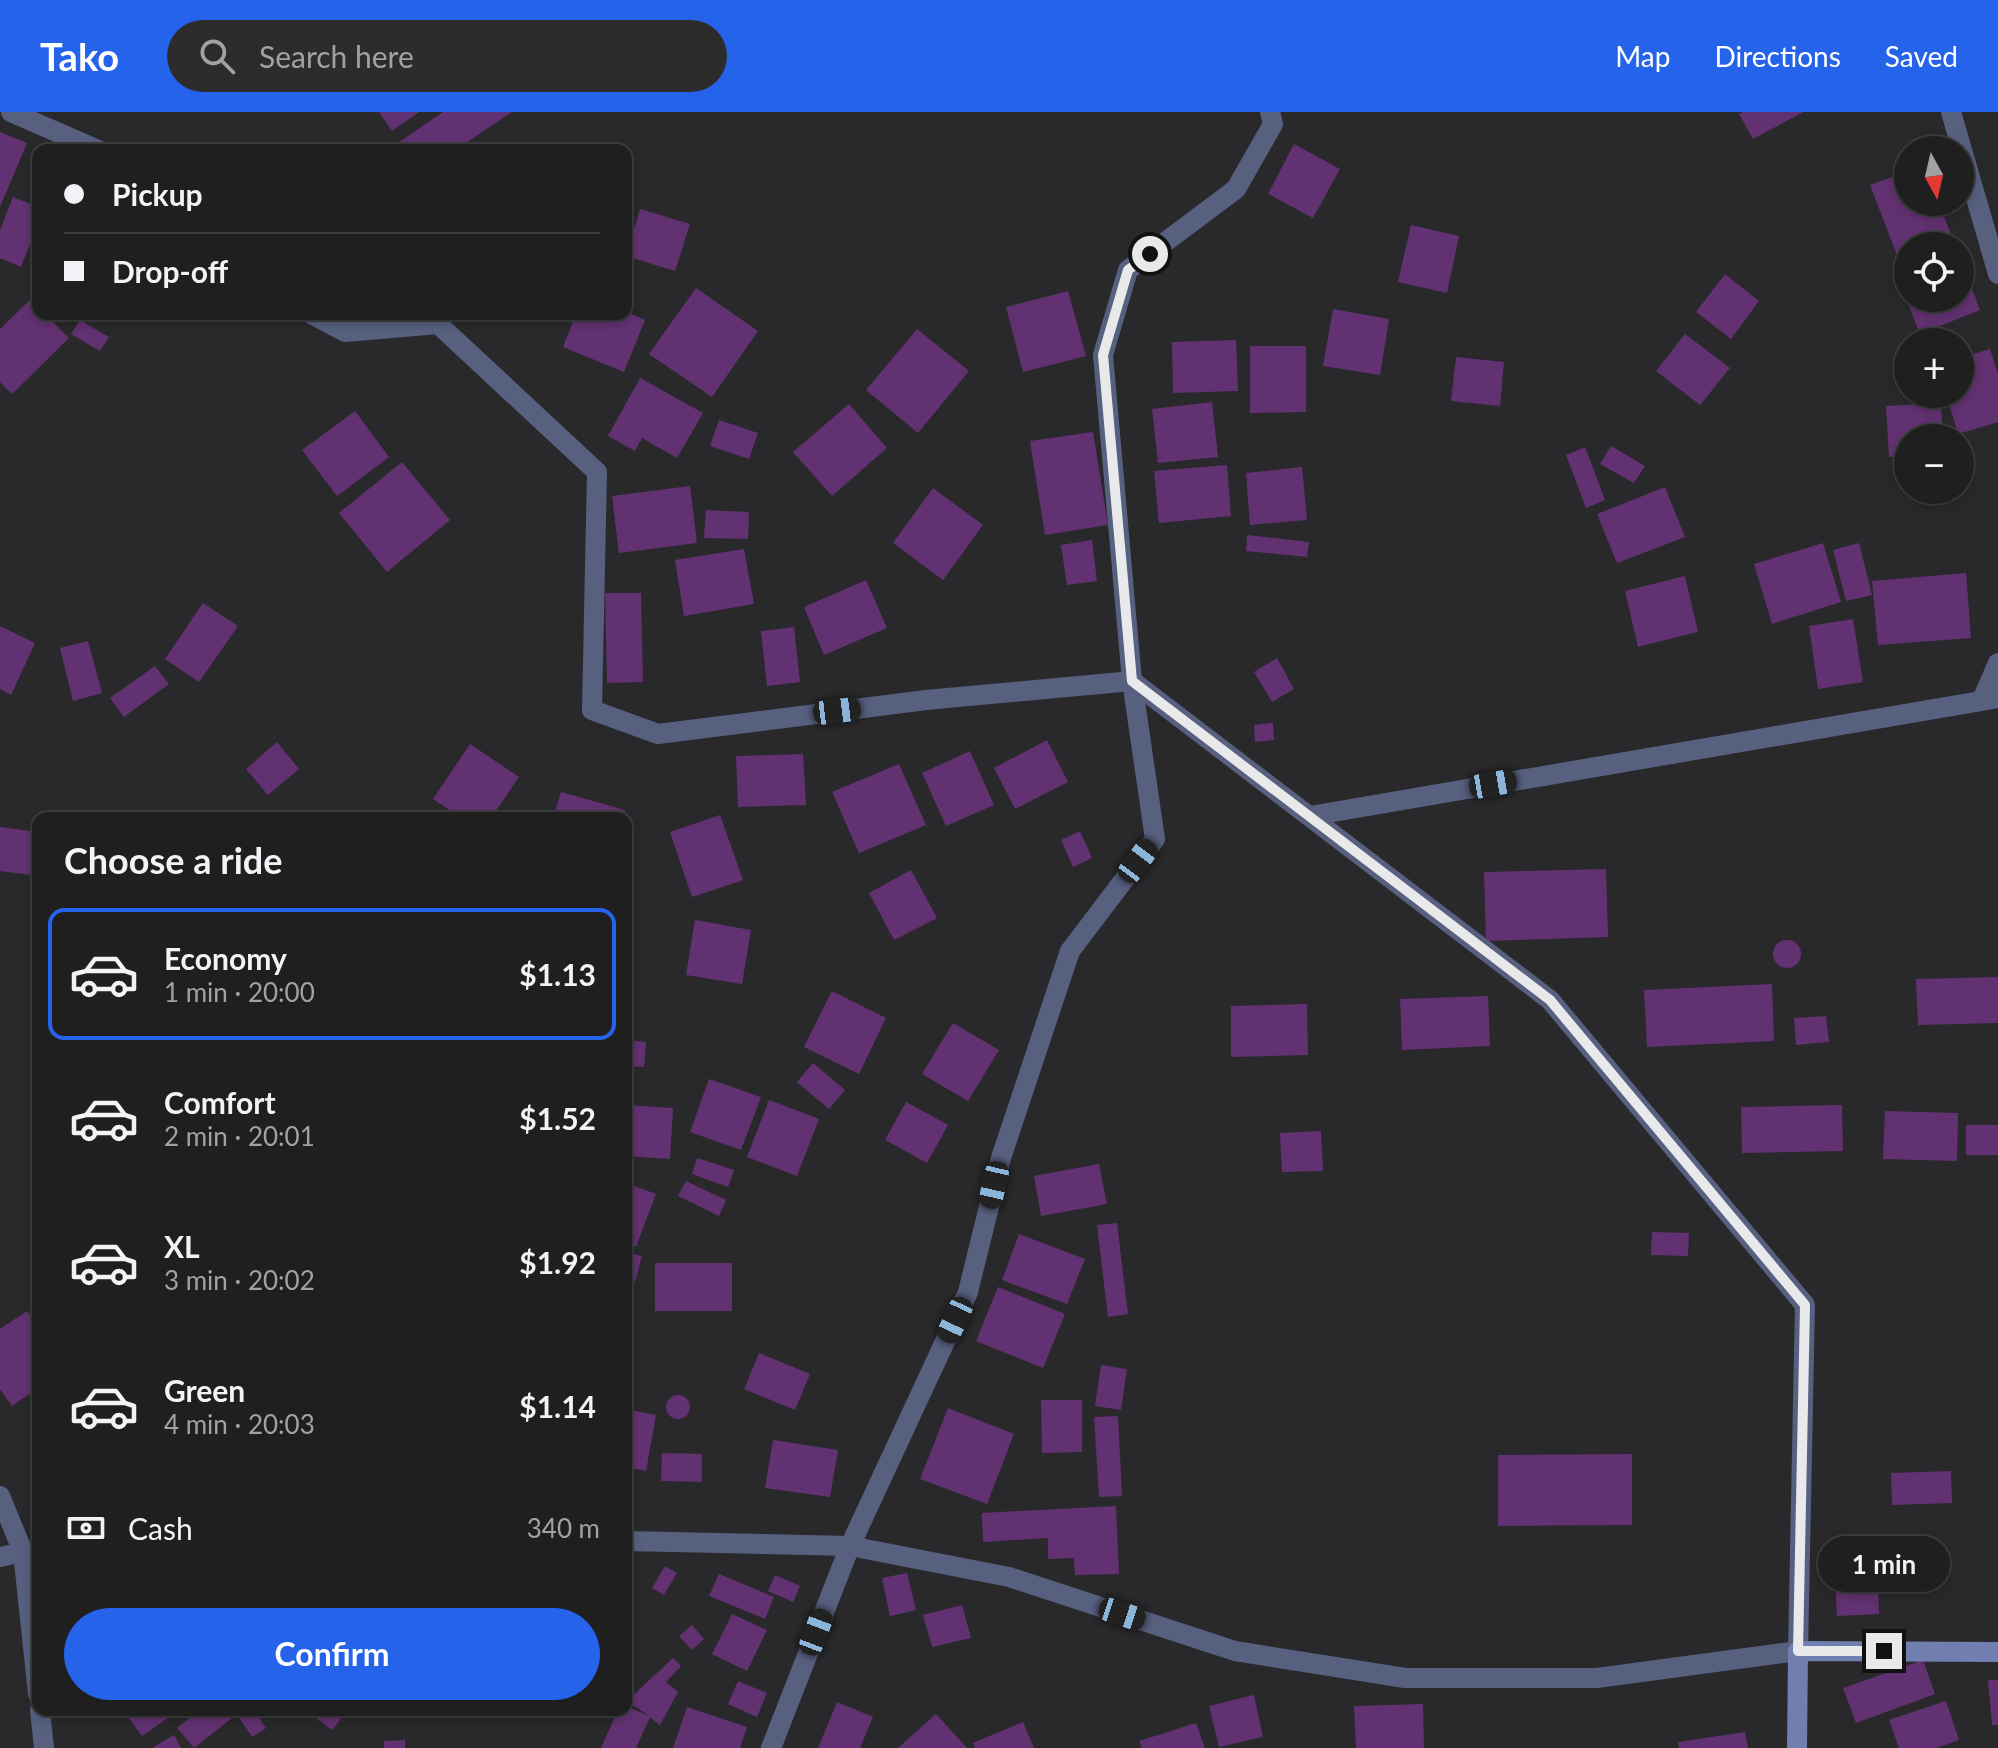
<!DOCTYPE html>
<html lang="en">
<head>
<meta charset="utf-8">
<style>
  :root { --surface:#1f1f20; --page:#2c2c2d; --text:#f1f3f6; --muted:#a1a2a5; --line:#3c3d3e; --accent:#2563eb }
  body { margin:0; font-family:Lato,sans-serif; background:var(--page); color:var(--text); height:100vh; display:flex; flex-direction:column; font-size:30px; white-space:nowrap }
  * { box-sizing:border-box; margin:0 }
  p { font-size:26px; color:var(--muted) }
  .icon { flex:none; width:44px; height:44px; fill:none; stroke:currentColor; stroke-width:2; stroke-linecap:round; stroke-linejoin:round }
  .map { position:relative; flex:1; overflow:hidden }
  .sheet { position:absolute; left:32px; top:700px; width:600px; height:904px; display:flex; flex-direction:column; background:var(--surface); border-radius:16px; box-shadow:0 4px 12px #0003,0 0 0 2px var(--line) }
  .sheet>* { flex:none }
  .hud { position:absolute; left:32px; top:32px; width:600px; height:176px; border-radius:16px; box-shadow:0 4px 12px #0003,0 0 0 2px var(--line); display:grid; align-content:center; height:176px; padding:0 32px; background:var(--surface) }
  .needle { width:52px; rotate:172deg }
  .tools { position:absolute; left:1894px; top:24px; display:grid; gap:16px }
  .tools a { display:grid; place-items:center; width:80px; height:80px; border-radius:50%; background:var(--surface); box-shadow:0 4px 12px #0003,0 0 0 2px var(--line); font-size:40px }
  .end { position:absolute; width:36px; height:36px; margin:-18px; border:10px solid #e9e9eb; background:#111; box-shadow:0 0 0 4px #111 }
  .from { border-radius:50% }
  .bubble { position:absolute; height:56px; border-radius:28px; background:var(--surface); box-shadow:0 4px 12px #0003,0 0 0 2px var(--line); font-size:26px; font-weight:700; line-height:56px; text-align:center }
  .car { position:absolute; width:24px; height:48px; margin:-24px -12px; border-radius:10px; box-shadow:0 0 6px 2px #0007; background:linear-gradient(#222 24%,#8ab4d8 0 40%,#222 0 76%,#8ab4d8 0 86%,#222 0) }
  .hud b { display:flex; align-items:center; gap:28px; height:76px; font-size:30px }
  .hud b+b { border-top:2px solid var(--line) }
  .hud i { width:20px; height:20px; background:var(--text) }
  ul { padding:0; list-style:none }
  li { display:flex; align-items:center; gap:24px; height:132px; margin:0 16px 12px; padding:0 16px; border:4px solid transparent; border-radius:16px }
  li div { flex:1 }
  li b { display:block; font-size:30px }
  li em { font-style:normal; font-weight:700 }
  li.on { border-color:var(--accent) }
  li>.icon { width:72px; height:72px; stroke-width:1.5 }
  h2 { padding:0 32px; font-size:36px; line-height:96px }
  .pay { display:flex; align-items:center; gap:20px; height:88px; padding:0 32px; font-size:30px }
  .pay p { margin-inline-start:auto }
  .action { display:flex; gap:16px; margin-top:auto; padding:16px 32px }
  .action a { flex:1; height:92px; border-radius:48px; background:var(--accent); color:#fff; font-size:32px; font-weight:700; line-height:92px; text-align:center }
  header { display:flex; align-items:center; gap:48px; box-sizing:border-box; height:112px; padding:0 40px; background:var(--accent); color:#fff }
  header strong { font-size:38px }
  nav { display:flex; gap:44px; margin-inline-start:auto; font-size:28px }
  .search { width:560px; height:72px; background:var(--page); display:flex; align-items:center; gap:20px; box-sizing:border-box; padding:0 28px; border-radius:44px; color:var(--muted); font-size:30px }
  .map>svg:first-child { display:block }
</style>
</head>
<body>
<header>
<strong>Tako</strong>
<div class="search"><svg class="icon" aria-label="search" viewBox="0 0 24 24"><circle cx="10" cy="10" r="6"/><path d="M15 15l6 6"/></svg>Search here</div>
<nav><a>Map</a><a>Directions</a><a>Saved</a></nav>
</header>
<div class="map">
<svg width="1998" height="1636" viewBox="0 0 1998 1636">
  <rect width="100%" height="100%" fill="#29292b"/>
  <g fill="#623171">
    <path d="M379 0H419L392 19Z"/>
    <path d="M443 0H512L463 33 467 38H394L392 35Z"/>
    <path d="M1743 0H1803L1753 27 1739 2Z"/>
    <path d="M0 20 27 31 0 95Z"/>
    <path d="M1294 32 1340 57 1313 106 1268 82Z"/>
    <path d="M1908 59V90H1938L1951 122 1920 134H1908V139L1897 143 1870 73Z"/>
    <path d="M13 85 38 95V112L21 155 0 146V118Z"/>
    <path d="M640 97 690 112 675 159 626 144Z"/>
    <path d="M1411 113 1459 124 1447 181 1398 170Z"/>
    <path d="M1963 153 1980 198 1920 222 1902 176 1908 174V186H1960V154Z"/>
    <path d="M1725 162 1759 189 1731 227 1696 200Z"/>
    <path d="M696 176 758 219 712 285 649 242Z"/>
    <path d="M1068 179 1086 244 1023 260 1006 195Z"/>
    <path d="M31 187 38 194V202H45L69 226 12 282 0 270V217Z"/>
    <path d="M1333 197 1389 207 1380 263 1323 254Z"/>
    <path d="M626 200 645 208 624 260 563 235 576 202Z"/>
    <path d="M80 208 109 225 100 239 71 222Z"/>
    <path d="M917 217 969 259 918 321 866 278Z"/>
    <path d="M1685 222 1730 256 1700 293 1656 259Z"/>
    <path d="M1236 228 1238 279 1173 281 1172 230Z"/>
    <path d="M1250 234H1306V300L1250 301Z"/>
    <path d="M1990 237 1998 262V310L1958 322 1946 282H1960V246Z"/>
    <path d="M1456 245 1504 250 1500 294 1451 289Z"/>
    <path d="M640 266 703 301 677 346 642 326 635 339 608 324Z"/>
    <path d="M1212 290 1218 345 1158 351 1152 297Z"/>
    <path d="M1941 291 1943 326H1908V344L1889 345 1886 294Z"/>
    <path d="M849 292 887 336 832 384 793 340Z"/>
    <path d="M355 299 389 345 337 384 302 338Z"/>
    <path d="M719 308 758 321 749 347 710 334Z"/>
    <path d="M1093 320 1108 413 1045 423 1030 329Z"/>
    <path d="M1611 334 1645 354 1634 371 1600 352Z"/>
    <path d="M1585 335 1605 388 1586 396 1566 343Z"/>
    <path d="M402 350 450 408 387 460 339 401Z"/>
    <path d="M1227 353 1231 404 1159 411 1154 359Z"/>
    <path d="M1302 355 1307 408 1250 413 1246 361Z"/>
    <path d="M690 374 697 431 619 441 612 384Z"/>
    <path d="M1665 375 1685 425 1617 451 1597 402Z"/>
    <path d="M933 376 983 413 943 468 893 431Z"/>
    <path d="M706 398 749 400 748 427 704 426Z"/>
    <path d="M1247 423 1309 430 1307 445 1246 439Z"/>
    <path d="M1092 428 1097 469 1067 473 1061 433Z"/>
    <path d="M1823 431 1841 490 1772 512 1754 452Z"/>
    <path d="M1859 431 1872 483 1846 489 1833 438Z"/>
    <path d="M744 437 754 492 684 504 675 448Z"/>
    <path d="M1966 461 1971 526 1878 533 1872 469Z"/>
    <path d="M1685 464 1698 520 1638 535 1625 479Z"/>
    <path d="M866 468 887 516 824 543 804 495Z"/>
    <path d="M605 481H641L643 570 607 571Z"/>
    <path d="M203 491 238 514 199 570 165 547Z"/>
    <path d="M1853 507 1863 570 1818 577 1809 514Z"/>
    <path d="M0 514 35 531 11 583 0 577Z"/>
    <path d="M794 515 800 570 767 574 761 519Z"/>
    <path d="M88 529 102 581 73 589 60 536Z"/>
    <path d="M1277 546 1294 577 1272 590 1254 560Z"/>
    <path d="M155 554 169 572 124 605 110 586Z"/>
    <path d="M1273 611 1274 628 1255 630 1254 613Z"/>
    <path d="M1047 628 1068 670 1015 697 994 656Z"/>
    <path d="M277 630 299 657 268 683 246 657Z"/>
    <path d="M470 632 519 665 491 706H461L433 687Z"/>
    <path d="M970 639 994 693 946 714 922 661Z"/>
    <path d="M803 642 806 693 738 695 736 644Z"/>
    <path d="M899 652 926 713 859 741 832 680Z"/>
    <path d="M561 680 625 698 623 706H553Z"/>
    <path d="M720 703 743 768 692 785 670 720Z"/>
    <path d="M0 715 38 720V764L0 759Z"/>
    <path d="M1080 719 1092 746 1073 755 1061 728Z"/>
    <path d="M1606 757 1608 825 1486 829 1484 760Z"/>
    <path d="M911 758 937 806 894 828 869 781Z"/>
    <path d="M695 808 751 818 742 872 686 863Z"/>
    <circle cx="1787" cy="842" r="14"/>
    <path d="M1998 865V911L1918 913 1916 867Z"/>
    <path d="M1772 872 1774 929 1647 935 1644 878Z"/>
    <path d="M832 879 886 906 859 962 804 935Z"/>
    <path d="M1488 884 1490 934 1402 938 1400 887Z"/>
    <path d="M1307 892 1308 943 1231 945V894Z"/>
    <path d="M1826 904 1829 930 1796 933 1794 906Z"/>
    <path d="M953 911 999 938 968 989 922 962Z"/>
    <path d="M626 928 646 930 644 955 626 954Z"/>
    <path d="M813 951 845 978 829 997 797 970Z"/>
    <path d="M709 967 761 985 741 1038 690 1020Z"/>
    <path d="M769 988 819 1007 797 1064 747 1045Z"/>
    <path d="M906 990 948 1013 927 1051 885 1028Z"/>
    <path d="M626 993 673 996 670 1047 626 1044Z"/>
    <path d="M1842 993 1843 1039 1742 1041 1741 995Z"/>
    <path d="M1885 999 1958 1001 1957 1049 1883 1047Z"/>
    <rect x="1966" y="1013" width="32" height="30"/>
    <path d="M1321 1019 1323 1059 1282 1060 1280 1021Z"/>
    <path d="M697 1046 734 1058 728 1075 692 1062Z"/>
    <path d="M1099 1052 1107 1092 1041 1104 1034 1064Z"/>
    <path d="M686 1069 726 1088 719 1104 678 1084Z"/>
    <path d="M626 1071 656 1082 636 1135 626 1132Z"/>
    <path d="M1117 1111 1128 1202 1108 1205 1097 1113Z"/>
    <path d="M1652 1120 1689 1121 1688 1144 1651 1143Z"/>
    <path d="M1019 1122 1085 1147 1067 1192 1002 1168Z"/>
    <path d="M626 1140 642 1144 635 1170 626 1167Z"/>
    <rect x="655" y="1151" width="77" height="48"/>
    <path d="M998 1175 1065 1202 1043 1256 976 1229Z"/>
    <path d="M27 1199 38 1215V1276L12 1294 0 1277V1217Z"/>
    <path d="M759 1241 810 1262 795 1298 744 1277Z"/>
    <path d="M1101 1253 1127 1257 1121 1298 1095 1294Z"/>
    <circle cx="678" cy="1295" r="12"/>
    <path d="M1041 1288H1082V1340L1042 1341Z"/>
    <path d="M948 1296 1014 1322 987 1392 920 1367Z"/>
    <path d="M626 1297 656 1303 646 1359 626 1355Z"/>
    <path d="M1118 1304 1122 1384 1099 1385 1094 1305Z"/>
    <path d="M773 1328 838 1338 830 1385 765 1376Z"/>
    <path d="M662 1341 702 1342V1370L661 1369Z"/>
    <path d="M1632 1342V1413L1498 1414V1343Z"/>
    <path d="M1951 1359 1952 1391 1892 1393 1891 1361Z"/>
    <path d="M1116 1394 1119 1462 1075 1463 1074 1446 1048 1447V1426L983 1430 982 1401Z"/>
    <path d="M1877 1449 1879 1502 1837 1504 1834 1451Z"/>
    <path d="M665 1454 677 1461 664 1483 652 1476Z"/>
    <path d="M907 1461 916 1498 890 1504 882 1466Z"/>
    <path d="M719 1462 774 1485 765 1507 709 1484Z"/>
    <path d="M775 1463 800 1474 793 1490 768 1479Z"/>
    <path d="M962 1493 971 1526 932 1535 923 1503Z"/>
    <path d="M732 1502 767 1518 747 1559 712 1542Z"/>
    <path d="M692 1513 704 1527 692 1538 679 1524Z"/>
    <path d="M673 1546 681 1554 666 1570 678 1580 660 1613 650 1605 636 1636H601L618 1598H626V1594L649 1604 627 1589Z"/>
    <path d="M1923 1548 1935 1582 1856 1611 1843 1576Z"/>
    <path d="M1988 1568H1998V1613H1992Z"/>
    <path d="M738 1569 767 1581 757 1605 728 1592Z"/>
    <path d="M1254 1583 1263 1625 1219 1635 1209 1594Z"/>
    <path d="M1946 1589 1959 1628 1936 1636H1899L1889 1608Z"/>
    <path d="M837 1590 873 1605 860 1636H818Z"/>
    <path d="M1423 1592 1424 1636H1356L1354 1594Z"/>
    <path d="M687 1595 747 1615 740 1636H673Z"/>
    <path d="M123 1598H179L142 1624Z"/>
    <path d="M200 1598H225L232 1606 194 1636 177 1616Z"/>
    <path d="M234 1598H254L266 1616 252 1625Z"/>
    <path d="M306 1598H348L332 1618Z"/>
    <path d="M936 1602 967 1636H898Z"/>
    <path d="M1023 1610 1034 1636H975L973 1631Z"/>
    <path d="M1196 1611 1205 1636H1142L1139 1629Z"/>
    <path d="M1745 1620 1748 1636H1679L1678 1630Z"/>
    <path d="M174 1623 181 1636H152Z"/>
    <path d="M405 1628V1636H384V1629Z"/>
  </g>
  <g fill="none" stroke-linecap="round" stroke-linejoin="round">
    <g stroke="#57607f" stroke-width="20">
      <path d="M11 0 98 38"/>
      <path d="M1951 0 1998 162"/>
      <path d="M311 202 345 220 438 212 597 360 592 598 658 622 926 588 1132 569 1550 888 1805 1193 1798 1539 1597 1566H1405L1235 1539 1009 1465 850 1434 626 1429"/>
      <path d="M1982 588 1998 551"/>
      <path d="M1310 704 1998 586"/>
      <path d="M0 1384 23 1440 38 1582"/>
      <path d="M0 1445 23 1440 38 1441"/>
      <path d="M40 1598 44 1636"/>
      <path d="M771 1636 850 1434 968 1180 1001 1046 1070 839 1155 727 1132 569 1103 243 1128 158 1236 77 1273 12 1270 0"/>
    </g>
    <path stroke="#707eb0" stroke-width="20" d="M1797 1636 1798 1539 1998 1540"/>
  </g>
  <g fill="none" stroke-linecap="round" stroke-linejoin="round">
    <path stroke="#e9e9eb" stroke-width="10" d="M1150 142 1128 158 1103 243 1132 569 1550 888 1805 1193 1798 1539H1884"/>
  </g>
</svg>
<div class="tools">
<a><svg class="needle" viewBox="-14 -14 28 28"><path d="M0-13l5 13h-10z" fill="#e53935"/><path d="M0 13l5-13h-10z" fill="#a1a2a5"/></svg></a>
<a><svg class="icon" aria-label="locate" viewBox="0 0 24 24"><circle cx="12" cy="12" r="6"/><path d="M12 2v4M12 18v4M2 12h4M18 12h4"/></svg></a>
<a>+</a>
<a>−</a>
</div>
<i class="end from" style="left:1150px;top:142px"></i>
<i class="end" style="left:1884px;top:1539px"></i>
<div class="bubble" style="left:1818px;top:1424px;width:132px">1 min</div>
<i class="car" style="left:837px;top:599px;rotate:83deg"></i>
<i class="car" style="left:1493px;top:672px;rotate:80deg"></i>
<i class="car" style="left:1138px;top:749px;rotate:37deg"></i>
<i class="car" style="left:994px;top:1073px;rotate:193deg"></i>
<i class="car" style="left:955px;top:1208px;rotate:205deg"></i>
<i class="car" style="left:1122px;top:1502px;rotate:108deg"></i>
<i class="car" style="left:816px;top:1520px;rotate:21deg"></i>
<div class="hud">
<b><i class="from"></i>Pickup</b>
<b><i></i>Drop-off</b>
</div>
<section class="sheet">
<h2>Choose a ride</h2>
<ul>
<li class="on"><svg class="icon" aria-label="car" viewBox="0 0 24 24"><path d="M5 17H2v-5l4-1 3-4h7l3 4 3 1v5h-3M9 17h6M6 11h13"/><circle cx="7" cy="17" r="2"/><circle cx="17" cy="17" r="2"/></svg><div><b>Economy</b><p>1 min · 20:00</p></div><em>$1.13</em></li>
<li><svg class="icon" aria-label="car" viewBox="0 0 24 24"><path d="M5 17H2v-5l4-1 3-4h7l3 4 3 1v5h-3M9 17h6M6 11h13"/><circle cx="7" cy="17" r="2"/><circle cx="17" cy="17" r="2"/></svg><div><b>Comfort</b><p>2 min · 20:01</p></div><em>$1.52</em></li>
<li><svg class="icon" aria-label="car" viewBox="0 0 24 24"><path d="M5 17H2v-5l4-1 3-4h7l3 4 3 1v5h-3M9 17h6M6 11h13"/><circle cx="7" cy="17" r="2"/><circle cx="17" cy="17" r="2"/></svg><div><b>XL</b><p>3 min · 20:02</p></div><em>$1.92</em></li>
<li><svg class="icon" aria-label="car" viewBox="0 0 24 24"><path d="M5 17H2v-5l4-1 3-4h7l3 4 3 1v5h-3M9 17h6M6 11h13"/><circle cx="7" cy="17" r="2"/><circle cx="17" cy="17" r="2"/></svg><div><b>Green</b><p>4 min · 20:03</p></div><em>$1.14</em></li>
</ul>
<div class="pay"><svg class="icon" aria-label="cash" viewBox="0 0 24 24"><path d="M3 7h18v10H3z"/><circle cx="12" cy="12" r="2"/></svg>Cash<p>340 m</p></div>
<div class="action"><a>Confirm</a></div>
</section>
</div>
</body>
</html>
